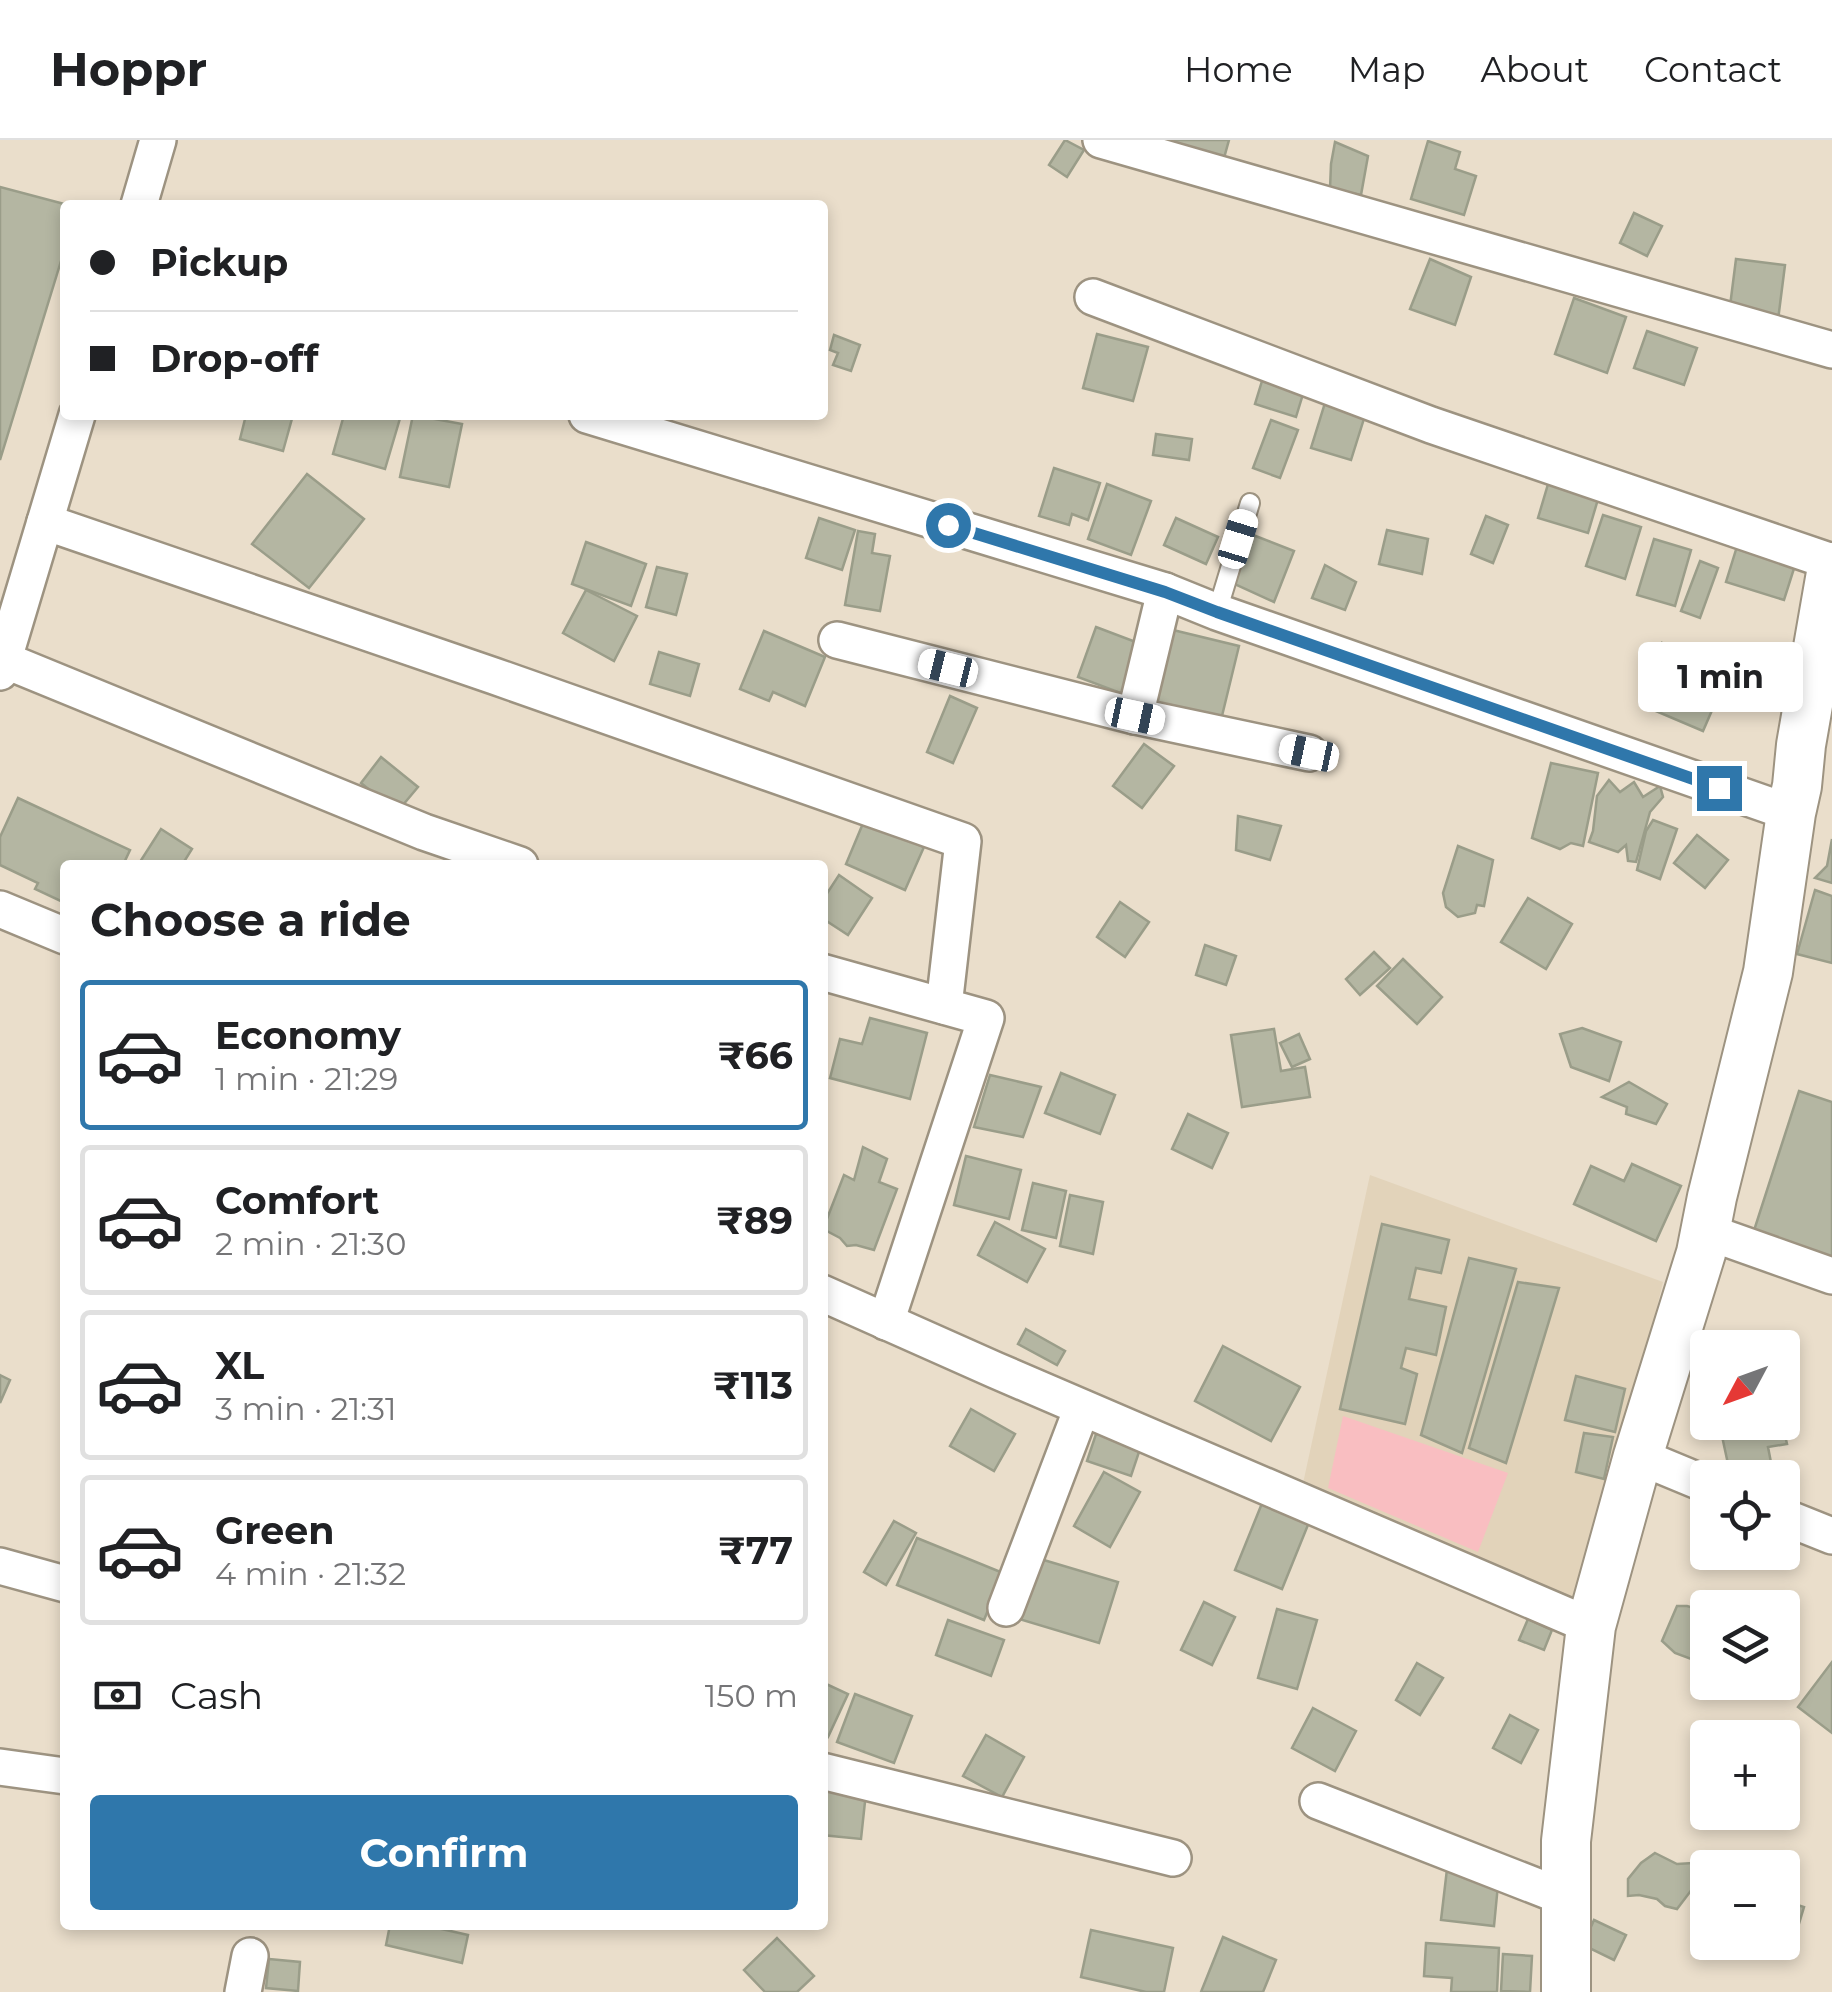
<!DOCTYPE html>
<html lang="en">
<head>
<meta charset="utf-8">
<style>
  :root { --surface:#fff; --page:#f6f6f6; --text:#202124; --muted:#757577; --line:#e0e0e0; --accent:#2f77ab }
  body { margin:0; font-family:Montserrat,sans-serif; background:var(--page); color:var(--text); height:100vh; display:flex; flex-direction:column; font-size:38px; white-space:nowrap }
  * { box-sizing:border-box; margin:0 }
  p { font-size:32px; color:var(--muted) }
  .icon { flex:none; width:55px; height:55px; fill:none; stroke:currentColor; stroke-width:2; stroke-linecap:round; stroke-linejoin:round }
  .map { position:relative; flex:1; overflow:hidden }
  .sheet { position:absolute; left:60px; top:720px; width:768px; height:1070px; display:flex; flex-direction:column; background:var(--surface); border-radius:10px; box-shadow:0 5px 15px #0003 }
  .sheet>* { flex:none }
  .banner { position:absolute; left:60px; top:60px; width:768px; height:220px; border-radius:10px; box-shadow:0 5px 15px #0003; display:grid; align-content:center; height:220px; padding:0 30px; background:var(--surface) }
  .needle { width:65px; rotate:229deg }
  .fabs { position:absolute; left:1690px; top:1190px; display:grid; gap:20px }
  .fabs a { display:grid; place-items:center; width:110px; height:110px; border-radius:10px; background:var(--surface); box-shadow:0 5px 15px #0003; font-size:50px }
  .end { position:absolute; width:45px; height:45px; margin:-22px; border:12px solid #2f77ab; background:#fff; box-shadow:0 0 0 5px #fff }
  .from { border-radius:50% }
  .bubble { position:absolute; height:70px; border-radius:10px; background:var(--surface); box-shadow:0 5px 15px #0003; font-size:32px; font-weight:700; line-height:70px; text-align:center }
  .car { position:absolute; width:30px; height:60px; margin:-30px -15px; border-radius:12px; box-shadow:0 0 8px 2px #0007; background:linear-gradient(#fff 24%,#345 0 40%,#fff 0 76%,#345 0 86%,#fff 0) }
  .banner b { display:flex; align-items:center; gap:35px; height:95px; font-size:38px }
  .banner b+b { border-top:2px solid var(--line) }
  .banner i { width:25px; height:25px; background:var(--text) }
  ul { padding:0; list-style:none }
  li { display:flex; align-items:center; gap:30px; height:150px; margin:0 20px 15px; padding:0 10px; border:5px solid var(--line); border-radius:10px }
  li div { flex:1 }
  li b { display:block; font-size:38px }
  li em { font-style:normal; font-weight:700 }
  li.selected { border-color:var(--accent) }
  li>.icon { width:90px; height:90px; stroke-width:1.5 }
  h2 { padding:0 30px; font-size:45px; line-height:120px }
  .pay { display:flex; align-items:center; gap:25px; height:110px; padding:0 30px; font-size:38px }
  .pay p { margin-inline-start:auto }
  .cta { display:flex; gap:20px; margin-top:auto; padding:20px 30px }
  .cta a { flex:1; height:115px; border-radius:10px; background:var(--accent); color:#fff; font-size:40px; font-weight:700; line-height:115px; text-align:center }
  header { display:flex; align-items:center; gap:60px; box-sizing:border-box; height:140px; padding:0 50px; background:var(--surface); border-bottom:2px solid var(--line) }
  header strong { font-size:48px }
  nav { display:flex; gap:55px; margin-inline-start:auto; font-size:35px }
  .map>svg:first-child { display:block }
</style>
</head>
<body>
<header>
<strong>Hoppr</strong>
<nav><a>Home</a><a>Map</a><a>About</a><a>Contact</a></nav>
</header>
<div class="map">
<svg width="1832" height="1852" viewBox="0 0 1832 1852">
  <rect width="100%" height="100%" fill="#eadecb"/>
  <path fill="#e2d3ba" d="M1370 1035 1663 1142 1584 1473 1302 1348Z"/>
  <path fill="#f9bec1" d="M1343 1276 1508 1333 1478 1412 1328 1348Z"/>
  <g fill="#b4b6a2" stroke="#9a9d89" stroke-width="2.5">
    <path d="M1065 0 1084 10 1067 37 1049 25Z"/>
    <path d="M1175 0H1229L1224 18 1173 6Z"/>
    <path d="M1428 1 1460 12 1455 29 1476 36 1464 75 1411 59Z"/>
    <path d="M1335 2 1368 16 1361 55 1330 49 1331 24Z"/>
    <path d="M0 47 68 65H65V108L0 320Z"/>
    <path d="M1634 73 1662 86 1647 116 1620 103Z"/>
    <path d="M1430 119 1471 137 1455 185 1410 169Z"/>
    <path d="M1736 119 1785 125 1778 180 1729 174Z"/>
    <path d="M1574 158 1626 177 1607 233 1555 214Z"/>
    <path d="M1647 191 1697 208 1684 245 1634 228Z"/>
    <path d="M1097 194 1148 207 1133 261 1083 248Z"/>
    <path d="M834 195 860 205 851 231 833 225 838 213 830 210Z"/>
    <path d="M1262 241 1303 254 1296 277 1255 264Z"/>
    <path d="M1325 263 1367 269 1351 320 1311 308Z"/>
    <path d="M246 275H293L283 311 240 299Z"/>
    <path d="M344 275H401L385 329 333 314Z"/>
    <path d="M413 275 462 284 449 347 400 337Z"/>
    <path d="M1271 280 1298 290 1280 338 1253 328Z"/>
    <path d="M1156 294 1192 299 1189 320 1153 315Z"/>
    <path d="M1054 328 1100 343 1088 380 1072 374 1069 385 1039 376Z"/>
    <path d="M307 334 364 379 309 448 252 404Z"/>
    <path d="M1551 334 1601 349 1588 393 1538 378Z"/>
    <path d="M1107 344 1151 361 1131 415 1088 399Z"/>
    <path d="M1603 375 1641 387 1625 439 1586 426Z"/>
    <path d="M1486 376 1508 385 1493 423 1471 414Z"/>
    <path d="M819 378 855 390 842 430 806 418Z"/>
    <path d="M1176 378 1218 397 1206 424 1164 405Z"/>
    <path d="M1387 390 1428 399 1422 434 1379 424Z"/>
    <path d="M858 391 875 394 872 413 890 416 880 471 845 465Z"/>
    <path d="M1253 395 1294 411 1274 462 1230 442Z"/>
    <path d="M1654 399 1691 410 1675 466 1637 455Z"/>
    <path d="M1739 400 1797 419 1784 460 1726 442Z"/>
    <path d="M586 402 646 424 631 466 572 444Z"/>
    <path d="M1700 421 1718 428 1700 478 1681 471Z"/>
    <path d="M1325 425 1356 442 1345 470 1312 458Z"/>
    <path d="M657 427 687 434 676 475 646 467Z"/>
    <path d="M586 450 637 476 614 521 563 493Z"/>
    <path d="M1096 487 1149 507 1131 557 1078 537Z"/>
    <path d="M1173 490 1239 506 1221 580 1155 563Z"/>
    <path d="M764 491 825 517 805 566 773 552 769 561 740 549Z"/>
    <path d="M1662 503 1730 529 1703 591 1651 569Z"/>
    <path d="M659 512 699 524 690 556 650 544Z"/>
    <path d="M950 556 977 568 953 623 927 612Z"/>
    <path d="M1144 604 1174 626 1142 668 1113 646Z"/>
    <path d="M381 617 418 647 397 672 361 643Z"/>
    <path d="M1551 623 1598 633 1583 706 1571 703 1560 709 1532 698Z"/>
    <path d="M1609 640 1620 652 1634 642 1643 657 1660 646 1663 657 1650 672 1636 722 1628 721 1626 705 1618 712 1589 702 1593 691 1597 656Z"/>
    <path d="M18 658 130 710 123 725H65V763L35 749 38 743 0 725V697Z"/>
    <path d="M1238 676 1281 686 1270 720 1236 710Z"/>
    <path d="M1653 680 1677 689 1660 739 1637 730 1646 691Z"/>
    <path d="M864 681 924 707 905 750 846 724Z"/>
    <path d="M161 689 192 709 182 725H138Z"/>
    <path d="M1697 695 1728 720 1705 748 1674 723Z"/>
    <path d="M1832 699V743L1815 738 1827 726Z"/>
    <path d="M1458 706 1493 720 1484 766 1477 765 1475 773 1458 777 1446 767 1443 753Z"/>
    <path d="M839 735 872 758 848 795 822 778V761Z"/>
    <path d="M1815 750 1832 756V823L1797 814Z"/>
    <path d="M1528 758 1572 784 1546 829 1501 802Z"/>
    <path d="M1120 762 1149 782 1125 817 1097 797Z"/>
    <path d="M1205 805 1236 816 1226 845 1196 835Z"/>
    <path d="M1374 812 1390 828 1360 855 1346 839Z"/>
    <path d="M1403 819 1442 857 1417 884 1377 846Z"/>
    <path d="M870 878 927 893 910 959 830 938 840 899 862 904Z"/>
    <path d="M1582 888 1621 902 1609 941 1571 927 1560 894Z"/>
    <path d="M1274 889 1281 931 1305 927 1310 957 1242 967 1231 895Z"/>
    <path d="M1299 894 1310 919 1292 927 1280 903Z"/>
    <path d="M1061 933 1115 955 1100 994 1045 973Z"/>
    <path d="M990 935 1041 947 1023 997 974 987Z"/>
    <path d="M1629 942 1667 964 1656 984 1626 974 1627 967 1602 957Z"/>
    <path d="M1799 951 1832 962V1133L1749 1106Z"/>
    <path d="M1188 974 1228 993 1212 1028 1172 1009Z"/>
    <path d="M863 1007 887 1019 879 1042 897 1049 874 1110 856 1105 847 1106 840 1098 823 1089 844 1035 854 1040Z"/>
    <path d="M966 1016 1021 1030 1009 1079 954 1065Z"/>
    <path d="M1632 1024 1681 1046 1656 1101 1574 1064 1591 1026 1624 1041Z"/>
    <path d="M1033 1043 1066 1051 1056 1098 1022 1090Z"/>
    <path d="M1070 1055 1103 1062 1093 1114 1060 1106Z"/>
    <path d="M995 1082 1045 1109 1027 1142 978 1115Z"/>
    <path d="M1382 1084 1449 1100 1441 1133 1416 1128 1409 1159 1446 1167 1436 1215 1406 1208 1401 1228 1417 1234 1405 1284 1340 1269Z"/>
    <path d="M1469 1118 1516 1129 1462 1313 1421 1295Z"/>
    <path d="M1518 1142 1559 1148 1506 1323 1469 1308Z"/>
    <path d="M1026 1189 1065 1211 1057 1225 1018 1204Z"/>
    <path d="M1223 1206 1300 1247 1271 1301 1195 1261Z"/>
    <path d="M0 1235 10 1240 0 1263Z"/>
    <path d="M1576 1236 1625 1249 1615 1292 1565 1280Z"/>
    <path d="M971 1269 1015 1294 994 1331 950 1306Z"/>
    <path d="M1719 1282H1782L1787 1304 1768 1307 1774 1338H1731Z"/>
    <path d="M1098 1288 1142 1303 1131 1336 1087 1321Z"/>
    <path d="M1584 1293 1613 1297 1604 1339 1576 1332Z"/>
    <path d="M1104 1332 1140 1352 1110 1407 1074 1386Z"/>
    <path d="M1267 1351 1314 1370 1282 1449 1235 1430Z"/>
    <path d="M894 1381 916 1393 886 1445 864 1432Z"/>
    <path d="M917 1398 1003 1433 984 1480 897 1445Z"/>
    <path d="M1037 1418 1118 1442 1099 1503 1019 1479Z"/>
    <path d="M1204 1462 1235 1477 1212 1525 1181 1510Z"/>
    <path d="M1677 1466H1687L1708 1472V1523H1702L1675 1513 1662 1501Z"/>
    <path d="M1277 1469 1317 1480 1297 1549 1258 1538Z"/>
    <path d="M1528 1479 1552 1490 1544 1510 1519 1500Z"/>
    <path d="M948 1480 1004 1500 991 1536 936 1515Z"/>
    <path d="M1832 1522V1593L1798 1567Z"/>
    <path d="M1417 1523 1443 1538 1420 1575 1396 1560Z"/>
    <path d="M824 1543 848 1554 828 1597 822 1594Z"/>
    <path d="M855 1554 912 1576 894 1623 837 1602Z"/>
    <path d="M1313 1568 1356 1591 1335 1631 1292 1608Z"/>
    <path d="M1510 1575 1538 1590 1521 1623 1493 1608Z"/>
    <path d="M986 1595 1024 1617 1002 1657 963 1636Z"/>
    <path d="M822 1638 867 1643 861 1699 822 1695Z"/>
    <path d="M1655 1713 1677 1724 1693 1723 1703 1727 1699 1740 1677 1769 1665 1766 1657 1759 1639 1755 1628 1756V1739L1641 1723Z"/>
    <path d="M1447 1729 1499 1734 1494 1786 1441 1780Z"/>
    <path d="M1782 1760 1804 1767 1798 1787 1782 1782Z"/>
    <path d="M1594 1780 1626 1795 1614 1820 1583 1805Z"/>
    <path d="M390 1785H424L468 1795 462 1823 386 1805Z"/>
    <path d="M1091 1790 1173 1808 1164 1852H1146L1081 1837Z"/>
    <path d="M1223 1797 1276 1820 1263 1852H1201Z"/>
    <path d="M777 1798 814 1836 797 1852H765L744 1830Z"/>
    <path d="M1426 1803 1499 1808 1497 1852H1451L1452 1838 1424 1836Z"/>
    <path d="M1503 1814 1532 1816 1530 1852 1501 1851Z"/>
    <path d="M269 1819 300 1822 298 1851 266 1848Z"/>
  </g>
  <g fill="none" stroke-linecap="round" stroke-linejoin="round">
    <g stroke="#9d9381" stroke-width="22">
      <path id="lane" d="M1217 472 1250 363"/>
    </g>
    <g stroke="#9d9381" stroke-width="40">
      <g id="street">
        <path d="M1101 0 1832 210"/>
        <path d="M139 65 158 0"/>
        <path d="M1093 157 1431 285 1832 422"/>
        <path d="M587 275 1165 451 1217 472 1791 673"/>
        <path d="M45 382 494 536 963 701 944 866"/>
        <path d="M1165 451 1135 576 1309 613"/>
        <path d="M837 500 1135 576"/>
        <path d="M4 520 424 692 520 725"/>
        <path d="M0 532 77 275"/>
        <path d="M0 769 65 796"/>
        <path d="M822 832 986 878 886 1182"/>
        <path d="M1705 1091 1832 1136"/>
        <path d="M822 1153 995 1230 1591 1486"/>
        <path d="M1638 1316 1708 1345"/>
        <path d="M1782 1376 1832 1396"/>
        <path d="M0 1426 65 1444"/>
        <path d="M1006 1468 1082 1268"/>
        <path d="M0 1627 65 1636"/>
        <path d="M822 1631 1173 1718"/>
        <path d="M1318 1661 1566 1758"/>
        <path d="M243 1852 250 1816"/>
      </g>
    </g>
    <g stroke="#9d9381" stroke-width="52">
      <path id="secondary" d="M1566 1852V1701L1591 1486 1638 1316 1701 1113 1712 1057 1768 832 1791 673 1797 646 1801 605 1832 427"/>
    </g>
    <use href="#lane" stroke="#fff" stroke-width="18"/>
    <use href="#street" stroke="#fff" stroke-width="35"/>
    <use href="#secondary" stroke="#fff" stroke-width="48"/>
  </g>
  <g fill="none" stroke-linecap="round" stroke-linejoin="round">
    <path stroke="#2f77ab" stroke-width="12" d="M948 385 1165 452 1217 472 1719 648"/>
  </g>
</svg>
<div class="fabs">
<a><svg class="needle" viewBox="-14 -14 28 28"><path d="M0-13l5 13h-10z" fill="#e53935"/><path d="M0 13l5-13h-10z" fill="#757577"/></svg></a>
<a><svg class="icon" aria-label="locate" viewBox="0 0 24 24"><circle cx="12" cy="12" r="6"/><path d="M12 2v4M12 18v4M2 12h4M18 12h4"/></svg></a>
<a><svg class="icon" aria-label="layers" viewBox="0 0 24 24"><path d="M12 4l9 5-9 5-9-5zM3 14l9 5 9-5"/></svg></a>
<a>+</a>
<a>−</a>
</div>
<i class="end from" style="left:948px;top:385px"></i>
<i class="end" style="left:1719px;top:648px"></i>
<div class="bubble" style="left:1638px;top:502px;width:165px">1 min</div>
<i class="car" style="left:1238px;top:399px;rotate:17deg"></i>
<i class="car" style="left:948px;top:528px;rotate:284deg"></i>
<i class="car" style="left:1135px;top:576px;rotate:102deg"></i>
<i class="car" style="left:1309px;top:613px;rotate:282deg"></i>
<div class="banner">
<b><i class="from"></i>Pickup</b>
<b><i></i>Drop-off</b>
</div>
<section class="sheet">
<h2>Choose a ride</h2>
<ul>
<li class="selected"><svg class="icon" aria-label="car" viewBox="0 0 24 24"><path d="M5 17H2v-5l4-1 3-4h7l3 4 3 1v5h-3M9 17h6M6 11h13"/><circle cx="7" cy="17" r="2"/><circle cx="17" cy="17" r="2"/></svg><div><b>Economy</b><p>1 min · 21:29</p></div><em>₹66</em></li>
<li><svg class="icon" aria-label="car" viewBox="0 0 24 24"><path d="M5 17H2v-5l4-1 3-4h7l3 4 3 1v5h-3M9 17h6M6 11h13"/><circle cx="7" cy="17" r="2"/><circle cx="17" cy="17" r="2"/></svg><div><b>Comfort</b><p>2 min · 21:30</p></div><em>₹89</em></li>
<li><svg class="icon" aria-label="car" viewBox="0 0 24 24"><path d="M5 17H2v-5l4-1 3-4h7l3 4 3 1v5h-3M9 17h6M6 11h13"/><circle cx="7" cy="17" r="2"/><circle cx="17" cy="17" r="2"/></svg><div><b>XL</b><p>3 min · 21:31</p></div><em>₹113</em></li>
<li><svg class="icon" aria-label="car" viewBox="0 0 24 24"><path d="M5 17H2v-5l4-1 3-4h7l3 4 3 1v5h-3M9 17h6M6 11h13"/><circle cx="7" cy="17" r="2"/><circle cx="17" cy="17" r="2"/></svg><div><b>Green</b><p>4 min · 21:32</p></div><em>₹77</em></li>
</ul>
<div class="pay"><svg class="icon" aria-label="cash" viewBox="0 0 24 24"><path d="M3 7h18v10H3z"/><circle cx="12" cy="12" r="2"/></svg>Cash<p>150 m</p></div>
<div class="cta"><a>Confirm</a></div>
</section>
</div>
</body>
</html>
